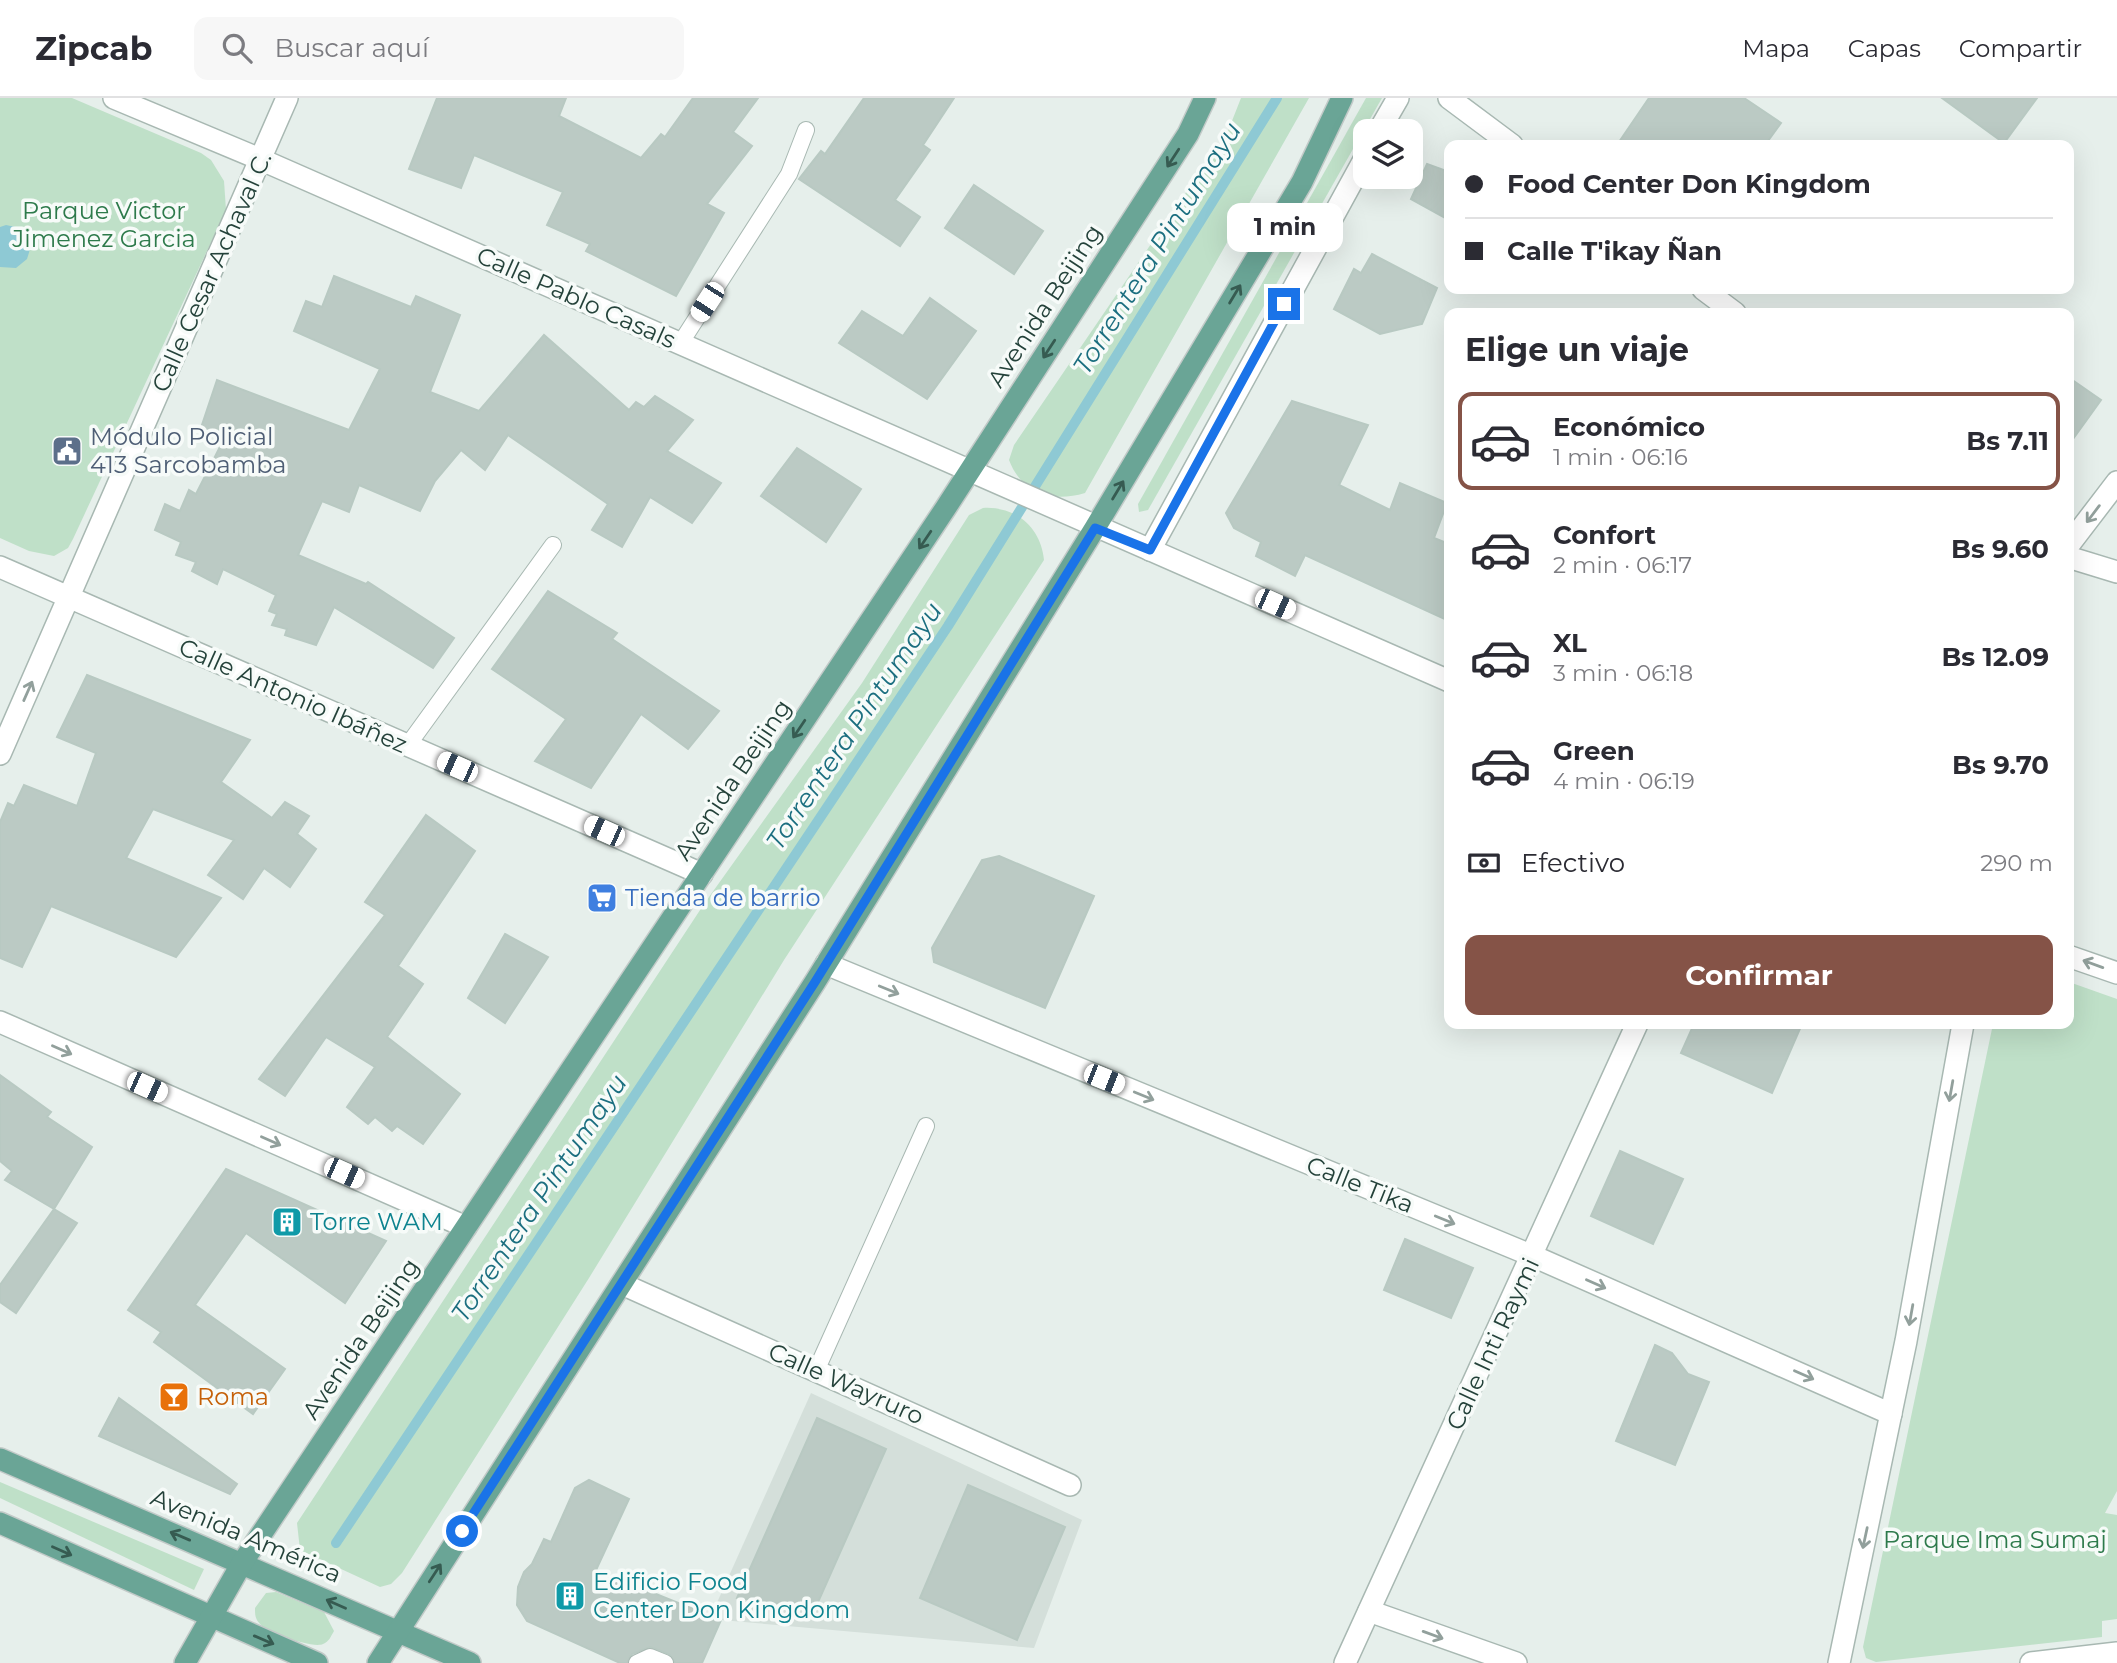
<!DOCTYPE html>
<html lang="es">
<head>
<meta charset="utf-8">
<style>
  :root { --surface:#fff; --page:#f7f7f7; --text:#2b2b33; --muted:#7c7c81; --line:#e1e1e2; --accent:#855347 }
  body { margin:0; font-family:Montserrat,sans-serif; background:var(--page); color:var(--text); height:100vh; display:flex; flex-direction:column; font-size:26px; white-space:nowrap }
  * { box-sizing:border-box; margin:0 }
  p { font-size:23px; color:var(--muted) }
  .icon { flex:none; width:38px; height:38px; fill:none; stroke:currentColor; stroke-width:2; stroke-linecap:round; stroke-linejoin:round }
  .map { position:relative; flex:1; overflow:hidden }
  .drawer { position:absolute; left:1444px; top:210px; width:630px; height:721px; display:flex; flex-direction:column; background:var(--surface); border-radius:14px; box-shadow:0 7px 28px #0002 }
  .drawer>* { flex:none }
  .top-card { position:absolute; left:1444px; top:42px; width:630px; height:154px; border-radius:14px; box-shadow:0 7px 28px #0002; display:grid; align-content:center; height:154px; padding:0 21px; background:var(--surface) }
  .controls { position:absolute; left:1353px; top:21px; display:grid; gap:14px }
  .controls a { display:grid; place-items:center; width:70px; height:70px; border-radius:14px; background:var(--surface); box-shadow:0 7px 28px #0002; font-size:35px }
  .end { position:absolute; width:32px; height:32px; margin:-16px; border:9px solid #1a73e8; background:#fff; box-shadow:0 0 0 4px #fff }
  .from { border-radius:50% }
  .bubble { position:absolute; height:49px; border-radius:14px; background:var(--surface); box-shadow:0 7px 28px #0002; font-size:23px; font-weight:700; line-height:49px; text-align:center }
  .car { position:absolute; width:21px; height:42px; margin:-21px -10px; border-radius:9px; box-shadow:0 0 5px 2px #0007; background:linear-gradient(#fff 24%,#345 0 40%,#fff 0 76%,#345 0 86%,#fff 0) }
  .top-card b { display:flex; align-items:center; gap:24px; height:66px; font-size:26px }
  .top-card b+b { border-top:2px solid var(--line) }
  .top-card i { width:18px; height:18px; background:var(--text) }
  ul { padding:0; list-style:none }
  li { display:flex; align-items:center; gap:21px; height:98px; margin:0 14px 10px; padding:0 7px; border:4px solid transparent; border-radius:14px }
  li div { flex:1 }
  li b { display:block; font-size:26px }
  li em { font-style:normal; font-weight:700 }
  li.current { border-color:var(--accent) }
  li>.icon { width:63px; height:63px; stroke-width:1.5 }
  h2 { padding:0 21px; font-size:32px; line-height:84px }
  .pay { display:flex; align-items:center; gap:18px; height:77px; padding:0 21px; font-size:26px }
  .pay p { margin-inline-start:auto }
  .button { display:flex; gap:14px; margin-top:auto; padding:14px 21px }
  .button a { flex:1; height:80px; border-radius:14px; background:var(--accent); color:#fff; font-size:28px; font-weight:700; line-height:80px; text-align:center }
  header { display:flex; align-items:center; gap:42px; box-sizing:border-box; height:98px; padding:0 35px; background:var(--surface); border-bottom:2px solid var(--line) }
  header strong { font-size:33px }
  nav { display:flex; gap:38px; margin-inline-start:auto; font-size:24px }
  .search { width:490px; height:63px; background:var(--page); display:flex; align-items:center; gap:18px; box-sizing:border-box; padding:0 24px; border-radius:14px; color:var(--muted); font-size:26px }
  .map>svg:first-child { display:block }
</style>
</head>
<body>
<header>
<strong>Zipcab</strong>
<div class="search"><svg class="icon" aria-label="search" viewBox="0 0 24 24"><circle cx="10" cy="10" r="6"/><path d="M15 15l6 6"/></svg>Buscar aquí</div>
<nav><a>Mapa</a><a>Capas</a><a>Compartir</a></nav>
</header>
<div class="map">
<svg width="2117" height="1565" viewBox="0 0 2117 1565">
  <rect width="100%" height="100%" fill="#e6efeb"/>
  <path fill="#d4dfda" d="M811 1295 1082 1422 1034 1550 721 1522 711 1518Z"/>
  <g fill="#bfe0c8">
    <path d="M0 0H72L201 55 211 62 224 83 226 112 73 441 68 450 54 458 29 453 0 440Z"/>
    <path d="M1241 0H1309L1085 395C1052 405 1022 396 1009 362L1014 347 1228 33Z"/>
    <path d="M1366 0H1382L1148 412 1139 414 1138 406Z"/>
    <path d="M983 410C1015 408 1041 429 1044 462L784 862 589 1180 402 1475 391 1486 380 1489 300 1452 297 1425 704 806 862 585 969 417Z"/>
    <path d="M2069 884 2117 901V1393L2105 1415 2117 1417V1521L2102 1523V1539L1876 1564 1866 1560 1863 1549 1993 926H2068Z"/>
    <path d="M0 1384 204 1471 194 1492 0 1400Z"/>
    <path d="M276 1494 324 1514 334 1533C331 1538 329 1544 323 1546 312 1551 268 1534 260 1526 255 1521 255 1516 255 1510L266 1495Z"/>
  </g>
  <path fill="#8ec9d4" d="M6 127 20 130 31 148 27 161 16 170 0 169V129Z"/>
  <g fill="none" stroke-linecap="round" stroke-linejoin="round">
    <path stroke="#8ec9d4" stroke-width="10" d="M336 1445 948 528 1277 0"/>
  </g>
  <g fill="#bbcac4" stroke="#b8c9c2" stroke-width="2">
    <path d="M437 0H566L559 18 641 60 661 36 665 39 693 0H758L733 34 752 48 707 106 724 115 676 198 586 153 590 146 547 127 563 94 474 57 461 90 409 71Z"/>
    <path d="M864 0H954L923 47 930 52 895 102 920 119 900 148 799 81 821 53 825 56Z"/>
    <path d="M1649 0H1744L1781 25 1765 47H1617Z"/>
    <path d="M1942 0H2037L2004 45Z"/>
    <path d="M1427 66 1449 74V122L1411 101Z"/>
    <path d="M974 87 1043 133 1014 176 945 130Z"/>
    <path d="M1372 156 1437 190 1422 226 1380 236 1334 211 1354 171 1361 175Z"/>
    <path d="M334 178 411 209 416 198 460 217 430 294 479 313 544 237 629 312 636 304 644 309 655 298 693 322 667 353 721 385 692 425 650 399 622 449 592 432 608 406 508 337 485 372 461 352 435 383 420 413 359 387 349 414 322 403 298 457 366 486 368 484 454 540 433 570 334 509 316 547 285 537 287 531 272 527 277 516 269 513 276 497 223 471 217 486 192 473 196 464 176 457 181 444 155 432 165 406 180 413 189 392 196 396 225 339 201 330 217 282 349 332 380 271 294 233 306 203 322 209Z"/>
    <path d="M930 200 976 233 927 301 839 245 862 213 903 238Z"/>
    <path d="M2068 279 2101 302 2068 348Z"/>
    <path d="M1292 303 1368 327 1339 387 1390 412 1400 385 1447 405 1434 440 1449 446V523L1305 457 1295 478 1256 458 1261 444 1234 430 1226 415Z"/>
    <path d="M797 350 861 391 826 444 761 398Z"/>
    <path d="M548 493 617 535 612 541 719 613 688 651 641 616 591 690 535 663 566 621 492 571Z"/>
    <path d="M87 577 250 642 221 684 272 720 285 704 309 718 297 736 316 751 290 789 264 770 243 801 208 777 234 742 153 711 126 760 221 800 176 859 51 808 22 869 0 860V724L8 705 14 708 24 687 77 708 96 655 57 639Z"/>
    <path d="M426 717 475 753 398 868 423 886 387 939 460 996 423 1046 397 1028 392 1033 375 1019 368 1026 347 1009 375 969 326 939 285 998 259 981 385 817 365 804Z"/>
    <path d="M999 758 1094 798 1045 910 934 864 932 850 982 762Z"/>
    <path d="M505 836 548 859 505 925 468 900Z"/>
    <path d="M1694 926H1802L1772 995 1681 955Z"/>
    <path d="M0 977 51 1014 47 1019 92 1049 54 1111 5 1082 12 1073 0 1063Z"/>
    <path d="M1620 1053 1683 1081 1653 1146 1591 1118Z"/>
    <path d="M226 1071 386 1143 345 1205 246 1135 195 1207 285 1271 253 1316 154 1244 161 1234 128 1212Z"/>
    <path d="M54 1111 77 1125 16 1215 0 1204V1187Z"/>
    <path d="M1405 1141 1473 1170 1451 1220 1384 1192Z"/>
    <path d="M1655 1247 1672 1255 1688 1276 1709 1284 1675 1367 1616 1343Z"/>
    <path d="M119 1300 237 1386 230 1396 99 1338Z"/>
    <path d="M817 1320 886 1351 815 1511 737 1500Z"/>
    <path d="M589 1382 629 1401 596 1472 721 1522 702 1565H675L669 1556 650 1549 632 1556 627 1565H620L527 1523 517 1507 518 1489 524 1474 532 1466 544 1441 551 1444 575 1390Z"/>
    <path d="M968 1387 1065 1429 1017 1542 920 1500Z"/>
  </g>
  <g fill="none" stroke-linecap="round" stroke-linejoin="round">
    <g stroke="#a8b8b2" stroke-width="18">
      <g id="lane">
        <path d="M680 246 789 76 806 32"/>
        <path d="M408 647 553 447"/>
        <path d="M816 1273 926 1028"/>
        <path d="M637 1565 650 1559 665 1565"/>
      </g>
    </g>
    <g stroke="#a8b8b2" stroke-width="24">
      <g id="street">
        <path d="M114 0 262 62 1449 583"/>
        <path d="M1449 0 1512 47"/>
        <path d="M1379 33 1398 0"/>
        <path d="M1703 191 1735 215"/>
        <path d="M2068 448 2117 384"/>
        <path d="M1150 452 1365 60"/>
        <path d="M2068 459 2117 474"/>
        <path d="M0 469 702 776"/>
        <path d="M0 656 287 0"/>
        <path d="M2068 858 2117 875"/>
        <path d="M826 866 1533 1158 1891 1316"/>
        <path d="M0 924 466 1129"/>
        <path d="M622 1186 1070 1387"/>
        <path d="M1369 1513 1516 1565"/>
        <path d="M1345 1565 1637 926"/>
        <path d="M1839 1565 1906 1243 1963 926"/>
        <path d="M2031 1565 2117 1555"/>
      </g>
    </g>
    <g stroke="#c2cac8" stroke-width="24">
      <g id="primary">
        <path d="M0 1361 470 1565"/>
        <path d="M0 1425 317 1565"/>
        <path d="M185 1565 242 1465 945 411 1188 36 1205 0"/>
        <path d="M378 1565 815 884 1095 430 1302 84 1342 0"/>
      </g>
    </g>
    <use href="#lane" stroke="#fff" stroke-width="16"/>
    <use href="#street" stroke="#fff" stroke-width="21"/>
    <use href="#primary" stroke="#6aa596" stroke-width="21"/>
  </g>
  <defs><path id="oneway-shaft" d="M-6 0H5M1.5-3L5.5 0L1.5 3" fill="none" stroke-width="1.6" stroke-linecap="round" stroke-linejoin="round" transform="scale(1.75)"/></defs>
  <g stroke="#365b51">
    <use href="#oneway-shaft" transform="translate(1173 60) rotate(123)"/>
    <use href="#oneway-shaft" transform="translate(1235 196) rotate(-59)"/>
    <use href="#oneway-shaft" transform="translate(1049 251) rotate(123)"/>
    <use href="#oneway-shaft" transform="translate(1118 392) rotate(-59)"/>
    <use href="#oneway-shaft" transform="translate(925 442) rotate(124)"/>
    <use href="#oneway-shaft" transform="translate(799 631) rotate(124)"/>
    <use href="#oneway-shaft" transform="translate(180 1438) rotate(-157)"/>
    <use href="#oneway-shaft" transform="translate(62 1453) rotate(24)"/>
    <use href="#oneway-shaft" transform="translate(435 1475) rotate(-57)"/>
    <use href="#oneway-shaft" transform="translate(336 1506) rotate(-156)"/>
    <use href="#oneway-shaft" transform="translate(264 1542) rotate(23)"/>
  </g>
  <g stroke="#92a09c">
    <use href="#oneway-shaft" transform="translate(2093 416) rotate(127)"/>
    <use href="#oneway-shaft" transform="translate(28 593) rotate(-66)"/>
    <use href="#oneway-shaft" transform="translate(2093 866) rotate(-160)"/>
    <use href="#oneway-shaft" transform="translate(889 892) rotate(22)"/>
    <use href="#oneway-shaft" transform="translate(62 952) rotate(24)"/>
    <use href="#oneway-shaft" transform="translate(1951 993) rotate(100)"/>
    <use href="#oneway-shaft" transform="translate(1144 998) rotate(22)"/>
    <use href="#oneway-shaft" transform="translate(271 1043) rotate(24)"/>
    <use href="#oneway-shaft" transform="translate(1445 1122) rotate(22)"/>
    <use href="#oneway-shaft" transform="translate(1596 1186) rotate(24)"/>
    <use href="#oneway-shaft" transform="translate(1911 1217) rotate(100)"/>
    <use href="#oneway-shaft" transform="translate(1804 1277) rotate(24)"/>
    <use href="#oneway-shaft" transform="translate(1865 1440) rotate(102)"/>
    <use href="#oneway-shaft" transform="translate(1433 1537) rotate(20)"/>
  </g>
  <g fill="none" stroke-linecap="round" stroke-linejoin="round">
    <path stroke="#1a73e8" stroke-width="9" d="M462 1433 815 884 1095 430 1150 452 1284 206"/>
  </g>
  <defs>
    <g id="civic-square" transform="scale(1.575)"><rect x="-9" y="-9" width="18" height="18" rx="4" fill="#5c6f8a" stroke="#f7fbf9"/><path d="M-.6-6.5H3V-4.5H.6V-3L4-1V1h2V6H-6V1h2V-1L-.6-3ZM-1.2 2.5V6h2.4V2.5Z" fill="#fff"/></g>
    <g id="supermarket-square" transform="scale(1.575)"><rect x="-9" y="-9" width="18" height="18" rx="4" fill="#3f7fe0" stroke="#f7fbf9"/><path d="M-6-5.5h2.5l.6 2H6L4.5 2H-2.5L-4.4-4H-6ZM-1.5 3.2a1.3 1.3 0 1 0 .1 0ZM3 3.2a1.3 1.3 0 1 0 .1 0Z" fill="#fff"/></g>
    <g id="building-square" transform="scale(1.575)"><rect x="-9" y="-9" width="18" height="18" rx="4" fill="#0f9aa8" stroke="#f7fbf9"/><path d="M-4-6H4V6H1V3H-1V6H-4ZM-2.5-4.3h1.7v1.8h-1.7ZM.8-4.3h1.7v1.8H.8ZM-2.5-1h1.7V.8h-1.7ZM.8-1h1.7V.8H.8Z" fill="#fff"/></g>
    <g id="bar-square" transform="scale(1.575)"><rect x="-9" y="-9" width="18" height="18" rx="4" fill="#e8710a" stroke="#f7fbf9"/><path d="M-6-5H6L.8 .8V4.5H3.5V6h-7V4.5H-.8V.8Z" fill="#fff"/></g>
  </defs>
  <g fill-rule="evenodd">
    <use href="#civic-square" x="67" y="353"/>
    <use href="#supermarket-square" x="602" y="800"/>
    <use href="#building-square" x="287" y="1124"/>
    <use href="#bar-square" x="174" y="1299"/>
    <use href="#building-square" x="570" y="1498"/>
  </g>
  <g text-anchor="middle" stroke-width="7" stroke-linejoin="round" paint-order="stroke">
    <g font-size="24" fill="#2d7a4b" stroke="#f7fbf9">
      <text x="104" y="121">Parque Victor<tspan x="104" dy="28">Jimenez Garcia</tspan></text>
      <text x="1995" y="1450">Parque Ima Sumaj</text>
    </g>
    <g font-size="24" fill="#24423a" stroke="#f7fbf9">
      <text transform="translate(212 174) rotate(-66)" y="8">Calle Cesar Achaval C.</text>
      <text transform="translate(576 200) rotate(24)" y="8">Calle Pablo Casals</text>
      <text transform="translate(1045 208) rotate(-57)" y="8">Avenida Beijing</text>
      <text transform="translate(293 598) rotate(24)" y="8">Calle Antonio Ibáñez</text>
      <text transform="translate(733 682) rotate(-56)" y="8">Avenida Beijing</text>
      <text transform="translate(1360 1087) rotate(22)" y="8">Calle Tika</text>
      <text transform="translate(361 1241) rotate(-56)" y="8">Avenida Beijing</text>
      <text transform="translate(1493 1246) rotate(-65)" y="8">Calle Inti Raymi</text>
      <text transform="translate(846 1286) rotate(24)" y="8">Calle Wayruro</text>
      <text transform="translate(246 1438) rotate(23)" y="8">Avenida América</text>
    </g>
    <g font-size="24" fill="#4e5e75" stroke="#f7fbf9" text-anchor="start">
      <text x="90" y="347">Módulo Policial<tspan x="90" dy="28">413 Sarcobamba</tspan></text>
    </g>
    <g font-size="24" fill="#366cbe" stroke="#f7fbf9" text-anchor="start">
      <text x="625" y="808">Tienda de barrio</text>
    </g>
    <g font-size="24" fill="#0d838f" stroke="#f7fbf9" text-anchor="start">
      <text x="310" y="1132">Torre WAM</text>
      <text x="593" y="1492">Edificio Food<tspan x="593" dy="28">Center Don Kingdom</tspan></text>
    </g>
    <g font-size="24" fill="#c56008" stroke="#f7fbf9" text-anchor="start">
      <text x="197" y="1307">Roma</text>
    </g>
    <g font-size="26" font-style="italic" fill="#1c6f80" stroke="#f7fbf9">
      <text transform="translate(1157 150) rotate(-58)" y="9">Torrentera Pintumayu</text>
      <text transform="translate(854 628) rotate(-56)" y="9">Torrentera Pintumayu</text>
      <text transform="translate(539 1100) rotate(-56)" y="9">Torrentera Pintumayu</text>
    </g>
  </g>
</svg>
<div class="controls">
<a><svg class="icon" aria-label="layers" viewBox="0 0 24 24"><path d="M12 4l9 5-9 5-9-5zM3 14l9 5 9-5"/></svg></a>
</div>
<i class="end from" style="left:462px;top:1433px"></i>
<i class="end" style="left:1284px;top:206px"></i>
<div class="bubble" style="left:1227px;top:105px;width:116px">1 min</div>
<i class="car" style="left:707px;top:204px;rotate:213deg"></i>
<i class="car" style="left:1275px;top:506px;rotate:114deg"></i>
<i class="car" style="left:457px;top:669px;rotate:294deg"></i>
<i class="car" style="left:604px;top:733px;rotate:294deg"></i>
<i class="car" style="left:1104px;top:981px;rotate:112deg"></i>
<i class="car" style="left:147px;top:989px;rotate:114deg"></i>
<i class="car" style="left:344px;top:1075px;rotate:114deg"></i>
<div class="top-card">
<b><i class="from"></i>Food Center Don Kingdom</b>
<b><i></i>Calle T'ikay Ñan</b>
</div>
<section class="drawer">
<h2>Elige un viaje</h2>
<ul>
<li class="current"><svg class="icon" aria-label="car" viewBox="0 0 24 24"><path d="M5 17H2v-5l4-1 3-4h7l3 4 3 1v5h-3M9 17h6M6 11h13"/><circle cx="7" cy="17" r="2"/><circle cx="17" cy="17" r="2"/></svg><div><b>Económico</b><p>1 min · 06:16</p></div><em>Bs 7.11</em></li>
<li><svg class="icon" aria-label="car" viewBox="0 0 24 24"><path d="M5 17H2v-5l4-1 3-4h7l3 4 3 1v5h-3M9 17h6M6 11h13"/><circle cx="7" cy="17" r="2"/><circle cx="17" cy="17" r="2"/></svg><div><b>Confort</b><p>2 min · 06:17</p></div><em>Bs 9.60</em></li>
<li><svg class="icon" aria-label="car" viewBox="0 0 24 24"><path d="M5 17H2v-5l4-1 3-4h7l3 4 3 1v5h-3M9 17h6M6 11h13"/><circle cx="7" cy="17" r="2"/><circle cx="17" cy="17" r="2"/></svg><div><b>XL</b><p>3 min · 06:18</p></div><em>Bs 12.09</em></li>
<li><svg class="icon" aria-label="car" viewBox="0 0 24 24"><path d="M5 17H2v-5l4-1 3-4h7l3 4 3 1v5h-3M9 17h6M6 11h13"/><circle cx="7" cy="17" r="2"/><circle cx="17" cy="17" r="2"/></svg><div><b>Green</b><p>4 min · 06:19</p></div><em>Bs 9.70</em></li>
</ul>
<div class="pay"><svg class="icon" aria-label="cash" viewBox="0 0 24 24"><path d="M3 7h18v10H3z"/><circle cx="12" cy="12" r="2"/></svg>Efectivo<p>290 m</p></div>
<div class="button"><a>Confirmar</a></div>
</section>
</div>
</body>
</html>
